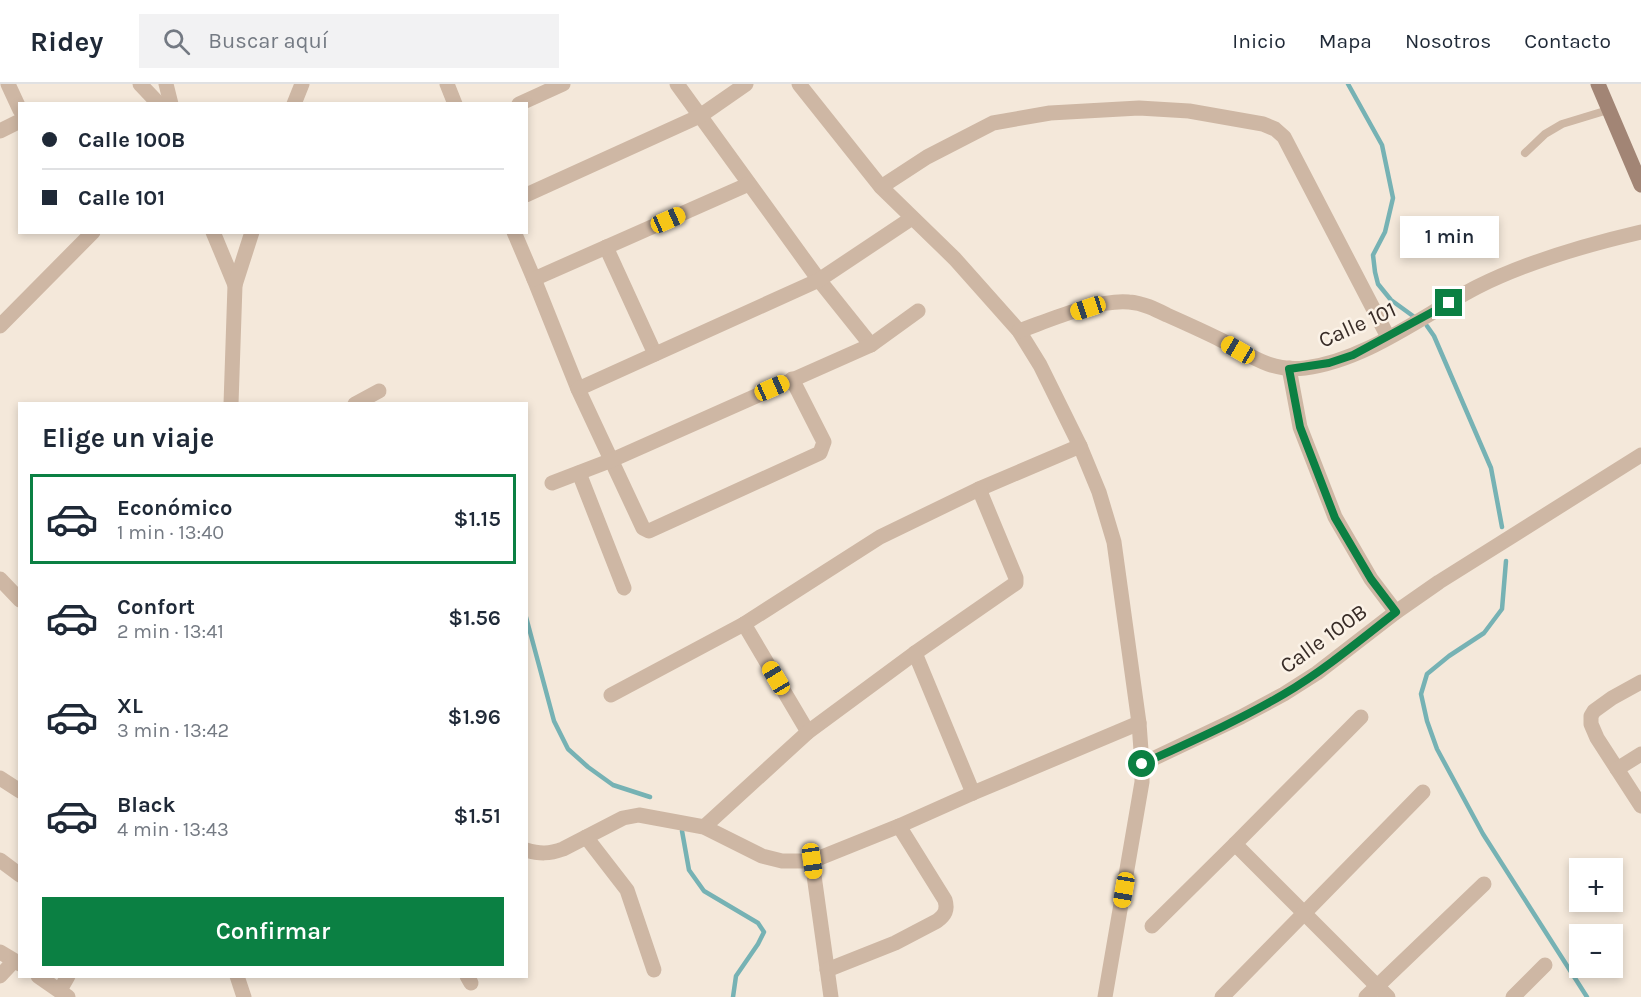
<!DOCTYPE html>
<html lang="es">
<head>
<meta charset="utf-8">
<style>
  :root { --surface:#fff; --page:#f2f2f3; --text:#1f2937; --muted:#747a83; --line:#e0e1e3; --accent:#0b8043 }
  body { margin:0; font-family:Karla,sans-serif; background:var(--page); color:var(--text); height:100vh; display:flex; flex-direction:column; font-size:22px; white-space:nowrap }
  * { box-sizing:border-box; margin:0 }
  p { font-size:20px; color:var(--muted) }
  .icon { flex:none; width:33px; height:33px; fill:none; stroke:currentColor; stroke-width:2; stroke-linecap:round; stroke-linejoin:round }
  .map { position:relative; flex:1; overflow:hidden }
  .drawer { position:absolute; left:18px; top:318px; width:510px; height:576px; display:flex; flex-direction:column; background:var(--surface); border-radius:0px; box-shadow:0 3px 9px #0003 }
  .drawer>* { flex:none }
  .hud { position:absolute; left:18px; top:18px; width:510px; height:132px; border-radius:0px; box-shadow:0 3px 9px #0003; display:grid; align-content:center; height:132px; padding:0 24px; background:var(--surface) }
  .tools { position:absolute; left:1569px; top:774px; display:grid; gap:12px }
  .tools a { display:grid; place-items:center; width:54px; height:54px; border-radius:0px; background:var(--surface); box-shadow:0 3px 9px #0003; font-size:30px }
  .end { position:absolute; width:27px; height:27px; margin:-14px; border:8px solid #0b8043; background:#fff; box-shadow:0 0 0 3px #fff }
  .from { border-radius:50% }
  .bubble { position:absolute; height:42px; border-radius:0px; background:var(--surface); box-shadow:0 3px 9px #0003; font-size:20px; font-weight:600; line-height:42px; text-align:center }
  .car { position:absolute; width:18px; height:36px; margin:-18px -9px; border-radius:8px; box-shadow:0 0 4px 2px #0007; background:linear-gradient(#f5c518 24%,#345 0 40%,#f5c518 0 76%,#345 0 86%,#f5c518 0) }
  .hud b { display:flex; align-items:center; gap:21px; height:57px; font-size:22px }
  .hud b+b { border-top:2px solid var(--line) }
  .hud i { width:15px; height:15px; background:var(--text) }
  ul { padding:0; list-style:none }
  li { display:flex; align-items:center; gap:18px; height:90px; margin:0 12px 9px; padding:0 12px; border:3px solid transparent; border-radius:0px }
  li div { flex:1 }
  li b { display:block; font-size:22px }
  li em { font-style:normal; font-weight:600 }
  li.on { border-color:var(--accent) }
  li>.icon { width:54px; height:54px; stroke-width:1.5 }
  h2 { padding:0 24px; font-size:27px; line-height:72px }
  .button { display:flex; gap:12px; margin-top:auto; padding:12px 24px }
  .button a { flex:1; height:69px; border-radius:0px; background:var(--accent); color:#fff; font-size:24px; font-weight:600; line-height:69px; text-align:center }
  header { display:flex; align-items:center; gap:36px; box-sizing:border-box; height:84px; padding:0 30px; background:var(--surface); border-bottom:2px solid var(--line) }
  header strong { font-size:28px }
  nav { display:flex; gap:33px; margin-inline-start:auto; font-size:21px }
  .search { width:420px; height:54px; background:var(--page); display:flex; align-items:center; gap:15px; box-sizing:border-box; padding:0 21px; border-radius:0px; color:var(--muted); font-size:22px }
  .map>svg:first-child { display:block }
</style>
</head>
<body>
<header>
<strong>Ridey</strong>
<div class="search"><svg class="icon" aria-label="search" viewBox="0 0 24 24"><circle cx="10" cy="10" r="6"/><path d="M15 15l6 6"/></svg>Buscar aquí</div>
<nav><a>Inicio</a><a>Mapa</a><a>Nosotros</a><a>Contacto</a></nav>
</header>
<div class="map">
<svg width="1641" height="913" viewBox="0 0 1641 913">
  <rect width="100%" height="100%" fill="#f4e8da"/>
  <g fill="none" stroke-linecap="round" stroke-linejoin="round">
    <g stroke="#76b2b4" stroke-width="4.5">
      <path d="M1348 0 1382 61 1393 114 1385 148 1373 171 1375 188 1378 200 1391 216 1413 232"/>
      <path d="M1427 242 1434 252 1491 384 1502 443"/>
      <path d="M1506 477 1502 525 1484 549 1449 572 1427 590 1421 610 1427 637 1437 665 1483 750 1587 913"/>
      <path d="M526 533 554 637 568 665 588 683 613 701 650 713"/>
      <path d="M682 747 689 786 704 807 758 839 764 848 758 860 736 892 733 913"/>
    </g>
    <path stroke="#ceb7a4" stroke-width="8" d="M1525 69 1545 50 1562 40 1608 26"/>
    <g stroke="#ceb7a4" stroke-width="15">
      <path d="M8 0 20 26"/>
      <path d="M140 0 159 20"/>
      <path d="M166 0 171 20"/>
      <path d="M447 0 455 20"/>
      <path d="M677 0 819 196 871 261"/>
      <path d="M799 0 881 103 955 175 1019 247 1040 281 1080 362 1099 408 1114 458 1139 639 1142 680V698L1105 913"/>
      <path d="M294 20 302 0"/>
      <path d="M519 20 563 0"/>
      <path d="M0 47 20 37"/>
      <path d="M881 103 927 73 993 39 1050 29 1139 24 1189 27 1263 40 1275 45 1284 53 1388 253"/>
      <path d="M526 111 700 32 746 0"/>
      <path d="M213 148 235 201"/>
      <path d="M514 148 534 195 578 305 643 444 649 447 820 369 824 358 792 295"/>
      <path d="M606 163 655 270"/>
      <path d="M534 195 749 100"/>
      <path d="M0 242 93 148"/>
      <path d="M1019 247C1050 236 1097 215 1129 218 1143 219 1155 225 1167 231 1185 239 1203 247 1221 256 1250 271 1270 288 1305 284 1367 276 1423 231 1477 203 1529 177 1585 161 1641 148"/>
      <path d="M1289 284 1300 343 1335 433 1371 495 1396 528"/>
      <path d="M578 305 819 196 912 134"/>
      <path d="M231 320 235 201 252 148"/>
      <path d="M355 320 379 307"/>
      <path d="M579 389 624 504"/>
      <path d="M552 399 612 376 871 261 918 227"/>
      <path d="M0 495 20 516"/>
      <path d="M744 540 808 648"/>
      <path d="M915 569 973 709"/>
      <path d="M1641 598 1612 614 1594 627 1591 632V640L1597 654 1641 722"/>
      <path d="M611 611 744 540 880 453 979 405 1080 362"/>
      <path d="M1361 633 1235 760 1388 913"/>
      <path d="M1142 680 1241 633 1284 610 1317 589 1396 528 1439 498 1641 371"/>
      <path d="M1617 685 1641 670"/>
      <path d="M0 694 20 707"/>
      <path d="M704 743 808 648 915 569 1016 499V494L979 405"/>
      <path d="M586 753 627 806 654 886"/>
      <path d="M526 766C540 770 549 770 563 765L623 734 639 731 704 743 762 772 782 777H812L899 742 973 709 1139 639"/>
      <path d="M0 776 20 791"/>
      <path d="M812 777 831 913"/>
      <path d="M1152 842 1235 760"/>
      <path d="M0 868 20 880"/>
      <path d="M827 886 895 859 937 837C945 831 948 826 945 816L899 742"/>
      <path d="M0 892 14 877"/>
      <path d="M38 892 68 913"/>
      <path d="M237 892 244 913"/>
      <path d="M467 892 471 899"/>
      <path d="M60 906 68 892"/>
      <path d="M1222 913 1423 708"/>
      <path d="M1366 913 1484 800"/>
      <path d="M1513 913 1545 881"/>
    </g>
    <path stroke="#a28575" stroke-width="15" d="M1598 0 1641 101"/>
  </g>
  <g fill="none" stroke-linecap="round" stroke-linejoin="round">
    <path stroke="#0b8043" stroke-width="8" d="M1142 680C1190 658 1238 637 1284 610 1323 587 1359 557 1396 528L1371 495 1335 434 1300 343 1289 285 1329 279 1353 271 1449 219"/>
  </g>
  <g text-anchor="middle" stroke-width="5" stroke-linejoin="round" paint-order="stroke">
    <g font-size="22" fill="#382c27" stroke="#fbf2e7">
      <text transform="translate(1357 240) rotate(-24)" y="8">Calle 101</text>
      <text transform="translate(1323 554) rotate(-36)" y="8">Calle 100B</text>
    </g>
  </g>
</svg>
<div class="tools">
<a>+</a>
<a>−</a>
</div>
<i class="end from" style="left:1142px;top:680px"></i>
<i class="end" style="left:1449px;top:219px"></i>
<div class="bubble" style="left:1400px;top:132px;width:99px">1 min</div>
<i class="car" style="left:668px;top:136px;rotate:66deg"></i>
<i class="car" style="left:1088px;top:224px;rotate:252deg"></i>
<i class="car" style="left:1238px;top:266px;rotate:300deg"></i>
<i class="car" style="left:772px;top:304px;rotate:66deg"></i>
<i class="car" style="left:776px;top:594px;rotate:329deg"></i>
<i class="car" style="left:812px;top:777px;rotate:172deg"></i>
<i class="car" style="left:1124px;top:806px;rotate:190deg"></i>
<div class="hud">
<b><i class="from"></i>Calle 100B</b>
<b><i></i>Calle 101</b>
</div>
<section class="drawer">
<h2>Elige un viaje</h2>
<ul>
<li class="on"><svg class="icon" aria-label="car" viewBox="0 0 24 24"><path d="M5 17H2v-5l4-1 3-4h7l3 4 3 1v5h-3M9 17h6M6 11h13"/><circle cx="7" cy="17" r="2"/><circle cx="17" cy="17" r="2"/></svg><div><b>Económico</b><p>1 min · 13:40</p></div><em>$1.15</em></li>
<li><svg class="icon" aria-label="car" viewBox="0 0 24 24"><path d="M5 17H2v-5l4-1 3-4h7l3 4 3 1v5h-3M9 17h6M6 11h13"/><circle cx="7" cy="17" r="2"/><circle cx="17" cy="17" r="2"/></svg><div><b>Confort</b><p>2 min · 13:41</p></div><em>$1.56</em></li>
<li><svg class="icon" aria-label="car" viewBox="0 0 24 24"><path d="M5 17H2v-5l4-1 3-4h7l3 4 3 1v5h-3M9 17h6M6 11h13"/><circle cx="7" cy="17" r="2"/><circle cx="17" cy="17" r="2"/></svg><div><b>XL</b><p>3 min · 13:42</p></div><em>$1.96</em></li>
<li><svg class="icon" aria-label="car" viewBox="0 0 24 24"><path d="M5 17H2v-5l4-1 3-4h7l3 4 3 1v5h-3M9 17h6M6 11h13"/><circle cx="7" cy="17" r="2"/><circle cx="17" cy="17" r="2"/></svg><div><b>Black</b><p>4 min · 13:43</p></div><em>$1.51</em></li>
</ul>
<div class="button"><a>Confirmar</a></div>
</section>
</div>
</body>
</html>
